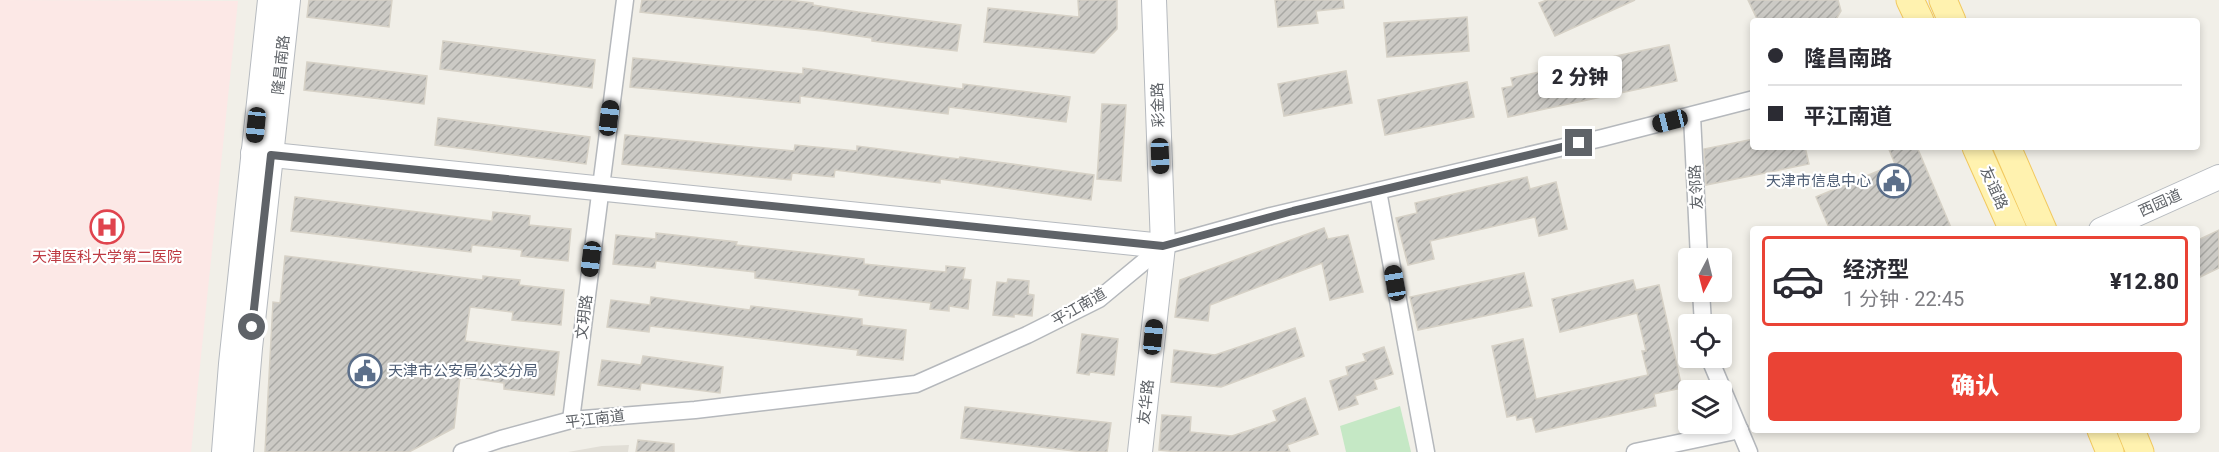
<!DOCTYPE html>
<html lang="zh">
<head>
<meta charset="utf-8">
<style>
  :root { --surface:#fff; --page:#f2f2f3; --text:#2b2b33; --muted:#7c7c81; --line:#e1e1e2; --accent:#ea4335 }
  body { margin:0; font-family:Roboto,"Noto Sans SC",sans-serif; background:var(--page); color:var(--text); height:100vh; display:flex; flex-direction:column; font-size:22px; white-space:nowrap }
  * { box-sizing:border-box; margin:0 }
  p { font-size:20px; color:var(--muted) }
  .icon { flex:none; width:33px; height:33px; fill:none; stroke:currentColor; stroke-width:2; stroke-linecap:round; stroke-linejoin:round }
  .map { position:relative; flex:1; overflow:hidden }
  .details { position:absolute; left:1750px; top:226px; width:450px; height:207px; display:flex; flex-direction:column; background:var(--surface); border-radius:6px; box-shadow:0 3px 9px #0003 }
  .details>* { flex:none }
  .banner { position:absolute; left:1750px; top:18px; width:450px; height:132px; border-radius:6px; box-shadow:0 3px 9px #0003; display:grid; align-content:center; height:132px; padding:0 18px; background:var(--surface) }
  .needle { width:39px; rotate:187deg }
  .tools { position:absolute; left:1678px; top:248px; display:grid; gap:12px }
  .tools a { display:grid; place-items:center; width:54px; height:54px; border-radius:6px; background:var(--surface); box-shadow:0 3px 9px #0003; font-size:30px }
  .end { position:absolute; width:27px; height:27px; margin:-14px; border:8px solid #5f6368; background:#fff; box-shadow:0 0 0 3px #fff }
  .from { border-radius:50% }
  .bubble { position:absolute; height:42px; border-radius:6px; background:var(--surface); box-shadow:0 3px 9px #0003; font-size:20px; font-weight:800; line-height:42px; text-align:center }
  .car { position:absolute; width:18px; height:36px; margin:-18px -9px; border-radius:8px; box-shadow:0 0 4px 2px #0007; background:linear-gradient(#222 24%,#8ab4d8 0 40%,#222 0 76%,#8ab4d8 0 86%,#222 0) }
  .banner b { display:flex; align-items:center; gap:21px; height:57px; font-size:22px }
  .banner b+b { border-top:2px solid var(--line) }
  .banner i { width:15px; height:15px; background:var(--text) }
  ul { padding:10px 0 0; list-style:none }
  li { display:flex; align-items:center; gap:18px; height:90px; margin:0 12px 9px; padding:0 6px; border:3px solid transparent; border-radius:6px }
  li div { flex:1 }
  li b { display:block; font-size:22px }
  li em { font-style:normal; font-weight:800 }
  li.active { border-color:var(--accent) }
  li>.icon { width:54px; height:54px; stroke-width:1.5 }
  .action { display:flex; gap:12px; margin-top:auto; padding:12px 18px }
  .action a { flex:1; height:69px; border-radius:6px; background:var(--accent); color:#fff; font-size:24px; font-weight:800; line-height:69px; text-align:center }
  .map>svg:first-child { display:block }
</style>
</head>
<body>
<div class="map">
<svg width="2219" height="452" viewBox="0 0 2219 452">
  <defs>
    <pattern id="building-hatch" width="6" height="6" patternUnits="userSpaceOnUse" patternTransform="scale(1.5)"><rect width="6" height="6" fill="#cccac5"/><path d="M-1 1l2-2M0 6l6-6M5 7l2-2" fill="none" stroke="#a9a8a4"/></pattern>
  </defs>
  <rect width="100%" height="100%" fill="#f1efe8"/>
  <path fill="#e1ded6" d="M629 445 628 452H568L602 446Z"/>
  <path fill="#fce8e6" d="M0 0 238 1 191 452H0Z"/>
  <path fill="#c5e8c5" d="M1400 406 1411 452H1346L1340 426Z"/>
  <g fill="url(#building-hatch)" stroke="#d6d1c6" stroke-width="1.5">
    <path d="M309 0H392L389 27 307 17Z"/>
    <path d="M642 0H787L813 3V5L858 12 961 25 957 51 872 41V38L822 31 640 12Z"/>
    <path d="M1078 0H1117V29L1094 53 984 42 988 8 1079 17Z"/>
    <path d="M1275 0H1343L1344 8 1316 11 1318 23 1278 27Z"/>
    <path d="M1547 0H1635L1555 36 1539 3Z"/>
    <path d="M1748 0H1838L1841 11 1835 21H1758Z"/>
    <path d="M1467 17 1469 51 1387 57 1384 23Z"/>
    <path d="M443 41 595 60 592 88 440 69Z"/>
    <path d="M1669 45 1677 81 1508 117 1502 88 1513 86 1511 78Z"/>
    <path d="M633 58 803 74V68L963 89V84L1070 97 1066 122 949 107 948 114 800 96V103L630 87Z"/>
    <path d="M307 62 427 76 424 104 304 90Z"/>
    <path d="M1346 71 1352 103 1284 116 1278 84Z"/>
    <path d="M1467 82 1474 117 1385 135 1378 100Z"/>
    <path d="M1102 104 1126 105 1121 181 1097 179Z"/>
    <path d="M438 118 590 137 586 164 435 145Z"/>
    <path d="M625 135 794 151 795 145 857 151V146L959 159 960 157 1094 175 1091 200 940 179V183L835 170 834 177 792 173 791 180 622 164Z"/>
    <path d="M1754 139V147H1805L1809 164 1706 185 1704 149Z"/>
    <path d="M1888 147H1917L1952 230H1830L1816 197 1895 164Z"/>
    <path d="M1527 177 1530 189 1556 182 1567 229 1539 236 1535 217 1430 241 1434 259 1408 265 1396 218 1417 213 1415 203Z"/>
    <path d="M295 197 492 221 493 212 530 216 529 225 571 229 568 261 521 256 522 250 472 245 471 252 291 231Z"/>
    <path d="M1324 228 1328 239 1348 235 1363 292 1330 300 1322 263 1210 305 1208 321 1175 317 1180 280Z"/>
    <path d="M2219 230V268L2198 278V240Z"/>
    <path d="M656 233 737 242 736 245 864 259V264L934 271 946 272V266L965 268 963 279 971 280 968 309 949 306V311L930 309 931 303 859 295 860 290 755 278V272L656 261 655 268 613 264 616 235 656 239Z"/>
    <path d="M285 256 483 280V276L520 280 519 285 564 290 561 325 512 320 513 312 470 307 465 341 559 352 554 395 504 389V383L460 377 454 428 409 452H265L273 302 280 303Z"/>
    <path d="M1524 273 1532 306 1418 330 1410 297Z"/>
    <path d="M1008 279 1029 281 1028 294 1034 295 1032 316 1014 314V317L993 315 997 282 1007 283Z"/>
    <path d="M1633 280 1636 290 1659 285 1682 388 1654 394 1656 406 1536 432 1532 417 1517 420 1516 415 1507 417 1492 346 1523 339 1536 399 1648 375 1642 351H1646L1637 313 1560 332 1552 299Z"/>
    <path d="M651 297 750 310 751 306 862 319V325L906 330 903 360 857 355 858 350 650 326 649 332 607 327 611 300 650 305Z"/>
    <path d="M1295 328 1304 356 1221 387 1171 382 1174 350 1215 355Z"/>
    <path d="M1082 334 1118 339 1114 375 1090 372 1089 375 1077 373Z"/>
    <path d="M1384 347 1393 374 1374 380 1377 389 1355 396 1358 404 1339 410 1330 381 1348 375 1346 367 1366 361 1363 354Z"/>
    <path d="M643 356 723 367 720 393 641 383 640 390 598 385 602 360 641 365Z"/>
    <path d="M1305 398 1318 434 1287 445 1290 452H1178L1159 450 1162 415 1191 417 1190 432 1232 436 1277 421 1273 411Z"/>
    <path d="M965 407 1111 423 1107 452H1083L961 438Z"/>
    <path d="M638 440 674 444V452H636Z"/>
  </g>
  <g fill="none" stroke-linecap="round" stroke-linejoin="round">
    <g stroke="#b5b8bc" stroke-width="19">
      <g id="street">
        <path d="M1692 116 1699 258"/>
        <path d="M1378 191 1426 452"/>
        <path d="M1701 291 1703 324"/>
        <path d="M1709 357 1749 452"/>
        <path d="M571 420 625 0"/>
        <path d="M462 452 501 439 571 420 695 410 916 384 1027 335 1099 299 1163 246 1271 216 1602 138 1754 99"/>
        <path d="M1635 452 1740 430"/>
      </g>
    </g>
    <g stroke="#b6babf" stroke-width="26">
      <g id="secondary">
        <path d="M253 153 1163 246"/>
        <path d="M2101 230 2219 177"/>
        <path d="M224 452 231 364 270 0"/>
        <path d="M241 452 250 348 288 0"/>
        <path d="M1140 452 1163 246 1154 0"/>
      </g>
    </g>
    <g stroke="#f2c960" stroke-width="29">
      <g id="primary">
        <path d="M1910 0 1920 21"/>
        <path d="M1943 0 1952 21"/>
        <path d="M1976 147 2013 230"/>
        <path d="M2007 147 2043 230"/>
        <path d="M2101 430 2110 452"/>
        <path d="M2131 430 2140 452"/>
      </g>
    </g>
    <use href="#street" stroke="#fff" stroke-width="16"/>
    <use href="#secondary" stroke="#fff" stroke-width="24"/>
    <use href="#primary" stroke="#fff2af" stroke-width="27"/>
  </g>
  <g fill="none" stroke-linecap="round" stroke-linejoin="round">
    <path stroke="#5f6368" stroke-width="8" d="M252 327 271 155 1163 246 1293 211 1579 143"/>
  </g>
  <defs>
    <g id="civic-ring" transform="scale(1.725)"><circle r="9.5" fill="#fff" stroke="#5c6f8a" stroke-width="1.5"/><path d="M-.6-6.5H3V-4.5H.6V-3L4-1V1h2V6H-6V1h2V-1L-.6-3ZM-1.2 2.5V6h2.4V2.5Z" fill="#5c6f8a"/></g>
    <g id="hospital-ring" transform="scale(1.725)"><circle r="9.5" fill="#fff" stroke="#e0444e" stroke-width="1.5"/><path d="M-5-5h3v3.5h4V-5h3V5h-3V1.5h-4V5h-3Z" fill="#e0444e"/></g>
  </defs>
  <g fill-rule="evenodd">
    <use href="#civic-ring" x="1894" y="181"/>
    <use href="#hospital-ring" x="107" y="227"/>
    <use href="#civic-ring" x="365" y="371"/>
  </g>
  <g text-anchor="middle" stroke-width="4.5" stroke-linejoin="round" paint-order="stroke">
    <g font-size="15" fill="#5f6368" stroke="#fff">
      <text transform="translate(281 65) rotate(-84)" y="5">隆昌南路</text>
      <text transform="translate(1158 105) rotate(-92)" y="5">彩金路</text>
      <text transform="translate(1696 187) rotate(-93)" y="5">友邻路</text>
      <text transform="translate(1994 188) rotate(66)" y="5">友谊路</text>
      <text transform="translate(2160 203) rotate(-24)" y="5">西园道</text>
      <text transform="translate(1079 307) rotate(-30)" y="5">平江南道</text>
      <text transform="translate(584 317) rotate(-83)" y="5">文玥路</text>
      <text transform="translate(1146 402) rotate(-84)" y="5">友华路</text>
      <text transform="translate(595 419) rotate(-7)" y="5">平江南道</text>
    </g>
    <g font-size="15" fill="#4e5e75" stroke="#fff" text-anchor="end">
      <text x="1871" y="186">天津市信息中心</text>
      <text x="388" y="376" text-anchor="start">天津市公安局公交分局</text>
    </g>
    <g font-size="15" fill="#be3a42" stroke="#fff">
      <text x="107" y="262">天津医科大学第二医院</text>
    </g>
  </g>
</svg>
<div class="tools">
<a><svg class="needle" viewBox="-14 -14 28 28"><path d="M0-13l5 13h-10z" fill="#e53935"/><path d="M0 13l5-13h-10z" fill="#7c7c81"/></svg></a>
<a><svg class="icon" aria-label="locate" viewBox="0 0 24 24"><circle cx="12" cy="12" r="6"/><path d="M12 2v4M12 18v4M2 12h4M18 12h4"/></svg></a>
<a><svg class="icon" aria-label="layers" viewBox="0 0 24 24"><path d="M12 4l9 5-9 5-9-5zM3 14l9 5 9-5"/></svg></a>
</div>
<i class="end from" style="left:252px;top:327px"></i>
<i class="end" style="left:1579px;top:143px"></i>
<div class="bubble" style="left:1538px;top:56px;width:84px">2 分钟</div>
<i class="car" style="left:609px;top:118px;rotate:7deg"></i>
<i class="car" style="left:1670px;top:121px;rotate:256deg"></i>
<i class="car" style="left:256px;top:125px;rotate:186deg"></i>
<i class="car" style="left:1160px;top:156px;rotate:178deg"></i>
<i class="car" style="left:591px;top:259px;rotate:187deg"></i>
<i class="car" style="left:1395px;top:283px;rotate:350deg"></i>
<i class="car" style="left:1153px;top:337px;rotate:6deg"></i>
<div class="banner">
<b><i class="from"></i>隆昌南路</b>
<b><i></i>平江南道</b>
</div>
<section class="details">
<ul>
<li class="active"><svg class="icon" aria-label="car" viewBox="0 0 24 24"><path d="M5 17H2v-5l4-1 3-4h7l3 4 3 1v5h-3M9 17h6M6 11h13"/><circle cx="7" cy="17" r="2"/><circle cx="17" cy="17" r="2"/></svg><div><b>经济型</b><p>1 分钟 · 22:45</p></div><em>¥12.80</em></li>
</ul>
<div class="action"><a>确认</a></div>
</section>
</div>
</body>
</html>
